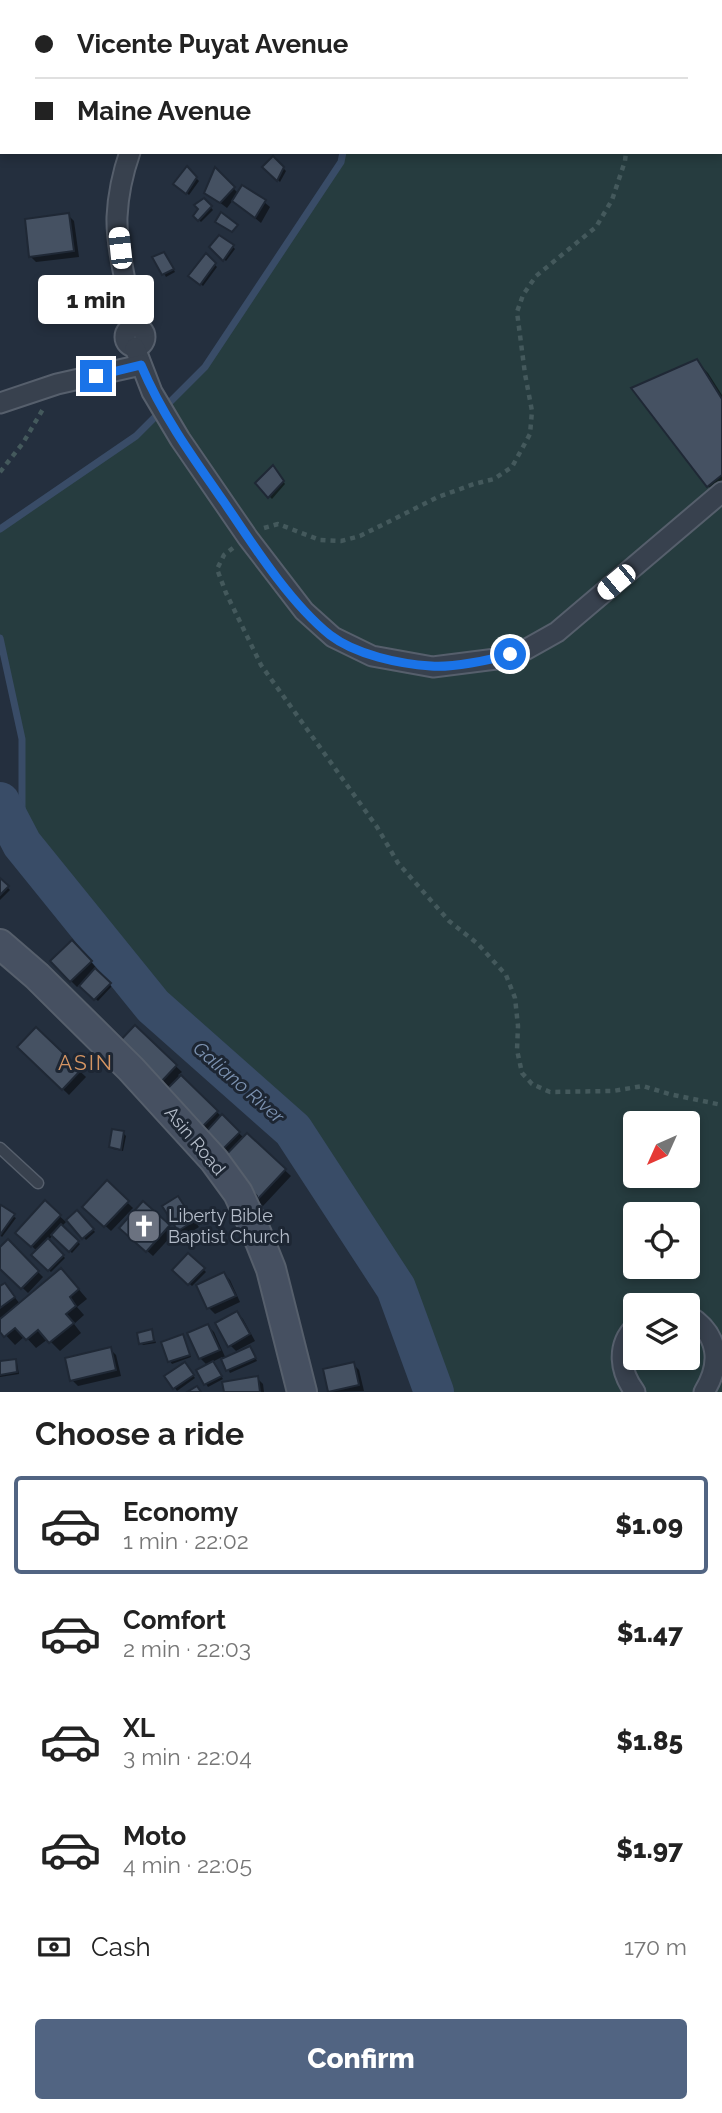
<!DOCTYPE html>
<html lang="en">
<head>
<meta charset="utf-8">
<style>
  :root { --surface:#fff; --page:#f6f6f6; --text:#222; --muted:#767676; --line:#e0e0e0; --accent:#516482 }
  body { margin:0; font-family:Raleway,sans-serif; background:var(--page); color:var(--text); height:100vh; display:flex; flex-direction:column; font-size:26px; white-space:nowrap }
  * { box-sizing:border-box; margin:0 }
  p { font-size:23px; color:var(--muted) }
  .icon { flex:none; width:38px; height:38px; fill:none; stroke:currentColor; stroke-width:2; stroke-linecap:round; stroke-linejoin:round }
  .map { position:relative; height:1392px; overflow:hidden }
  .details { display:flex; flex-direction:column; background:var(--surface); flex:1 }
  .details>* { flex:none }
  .hud { position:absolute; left:0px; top:0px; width:723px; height:154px; box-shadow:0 4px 10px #0003; display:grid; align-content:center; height:154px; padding:0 35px; background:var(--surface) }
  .needle { width:46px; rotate:225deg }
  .buttons { position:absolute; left:623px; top:1111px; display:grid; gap:14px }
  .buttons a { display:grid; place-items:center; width:77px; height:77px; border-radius:7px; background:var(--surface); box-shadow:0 4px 10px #0003; font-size:35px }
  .end { position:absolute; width:32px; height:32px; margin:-16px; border:9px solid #1a73e8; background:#fff; box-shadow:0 0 0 4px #fff }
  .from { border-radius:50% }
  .bubble { position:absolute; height:49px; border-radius:7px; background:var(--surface); box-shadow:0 4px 10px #0003; font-size:23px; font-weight:800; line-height:49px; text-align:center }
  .car { position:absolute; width:21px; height:42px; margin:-21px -10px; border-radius:9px; box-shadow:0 0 5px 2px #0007; background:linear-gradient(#fff 24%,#345 0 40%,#fff 0 76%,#345 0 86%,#fff 0) }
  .hud b { display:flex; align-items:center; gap:24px; height:66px; font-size:26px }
  .hud b+b { border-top:2px solid var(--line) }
  .hud i { width:18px; height:18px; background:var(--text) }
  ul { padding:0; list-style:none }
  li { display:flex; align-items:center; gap:21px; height:98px; margin:0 14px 10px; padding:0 21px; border:4px solid transparent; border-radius:7px }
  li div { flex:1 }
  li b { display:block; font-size:26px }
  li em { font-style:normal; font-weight:800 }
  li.active { border-color:var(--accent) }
  li>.icon { width:63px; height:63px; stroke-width:1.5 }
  h2 { padding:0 35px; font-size:32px; line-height:84px }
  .pay { display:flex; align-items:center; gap:18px; height:77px; padding:0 35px; font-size:26px }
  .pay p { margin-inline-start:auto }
  .action { display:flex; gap:14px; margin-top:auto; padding:14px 35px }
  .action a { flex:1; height:80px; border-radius:7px; background:var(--accent); color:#fff; font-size:28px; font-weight:800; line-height:80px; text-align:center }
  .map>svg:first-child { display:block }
</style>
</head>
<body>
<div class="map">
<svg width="722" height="1392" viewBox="0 0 722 1392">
  <rect width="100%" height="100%" fill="#242f3e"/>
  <path fill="#263c3f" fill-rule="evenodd" d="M382 0H722V1392H434L396 1288 293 1130 153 1006 22 844V739L0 638V529L136 436 205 367 341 162 343 152H721V2H382ZM635 1124H688V1176H635ZM635 1214H688V1267H635ZM635 1306H688V1358H635Z"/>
  <g fill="#0007">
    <path d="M273 158 286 171 280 182 264 167Z"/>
    <path d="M187 169 199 181 189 195 178 186Z"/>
    <path d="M216 171 239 194 264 202 270 207 261 223 233 200 227 208 206 192Z"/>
    <path d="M204 200 213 210 201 222 195 216Z"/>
    <path d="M68 215 74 221 79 257 36 262 30 256Z"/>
    <path d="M211 247H233L235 249 226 261Z"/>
    <path d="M166 256 175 272 166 277 155 258Z"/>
    <path d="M206 256 217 267 203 286 190 275Z"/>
    <path d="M696 361 708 373 722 395V496L720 498 708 486 634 389Z"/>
    <path d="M275 469 285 484 272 499 257 483Z"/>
    <path d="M0 880 10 890 0 900Z"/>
    <path d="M72 942 97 968 95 970 112 986 98 1001 80 984 77 987 52 962Z"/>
    <path d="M135 1028 182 1072 178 1075 244 1138 247 1135 291 1176 263 1206 258 1201 259 1195 120 1044Z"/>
    <path d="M36 1030 86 1077 69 1095 19 1047Z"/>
    <path d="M123 1133 126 1136 123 1151 113 1149 111 1147Z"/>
    <path d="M107 1183 133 1208 111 1231 85 1207Z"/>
    <path d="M178 1198 199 1227 185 1236 164 1207Z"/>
    <path d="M45 1203 66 1222 61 1227 80 1244 72 1253 53 1235 48 1241 65 1258 51 1272 33 1255 37 1251 18 1233Z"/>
    <path d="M0 1210 16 1218 2 1237 0 1235Z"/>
    <path d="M77 1212 95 1232 86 1240 68 1220Z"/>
    <path d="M169 1226 175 1232 153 1256 127 1233Z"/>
    <path d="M8 1242 43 1277 28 1293 0 1266V1250Z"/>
    <path d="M189 1256 206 1272 192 1286 175 1270Z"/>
    <path d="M224 1274 230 1280 240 1302 215 1314 209 1308Z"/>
    <path d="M70 1279 87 1299 77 1307 84 1315 74 1324 81 1333 60 1351 48 1339 36 1348 25 1336 15 1345 0 1329V1322L5 1317 4 1315 0 1318V1289L5 1285 20 1304Z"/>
    <path d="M237 1313 243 1319 255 1341 236 1351 230 1345Z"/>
    <path d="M208 1326 214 1332 226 1359 252 1351 257 1361 230 1373 222 1357 212 1362 223 1379 208 1387 198 1371 208 1366 200 1358Z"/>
    <path d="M151 1331 156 1343 143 1345 141 1343Z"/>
    <path d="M183 1336 191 1357 172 1364 170 1361Z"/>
    <path d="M110 1349 116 1355 121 1376 78 1386 72 1380Z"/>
    <path d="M15 1361 17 1363 19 1374 0 1377V1363Z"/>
    <path d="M353 1364 359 1370 364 1391 330 1392 325 1371Z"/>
    <path d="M187 1367 195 1378 177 1391 167 1377Z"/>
    <path d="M257 1378 263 1384 264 1392H226Z"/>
  </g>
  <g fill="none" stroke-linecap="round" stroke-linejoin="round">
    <g stroke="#394c67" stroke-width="7">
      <path d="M382 2V0"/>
      <path d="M0 529 136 436 205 367 341 162 343 152"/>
      <path d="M0 638 22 739V844"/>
    </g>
    <path stroke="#394c67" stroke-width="40" d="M0 802 22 844 153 1006 293 1130 396 1288 434 1392"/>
  </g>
  <g fill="#455162" stroke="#1f2835" stroke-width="2">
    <path d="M260 0H288L286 2H260Z"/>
    <path d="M273 156 284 167 277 181 262 167Z"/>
    <path d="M187 166 197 177 186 194 173 184Z"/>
    <path d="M215 167 235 187 220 203 204 193Z"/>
    <path d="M242 185 266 200 255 218 232 201Z"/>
    <path d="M204 198 212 206 198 221 193 216 198 209 194 205Z"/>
    <path d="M221 212 238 225 232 232 215 222Z"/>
    <path d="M69 213 74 251 29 257 25 219Z"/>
    <path d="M219 235 234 245 223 261 209 247Z"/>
    <path d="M164 252 174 269 162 275 152 257Z"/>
    <path d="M206 253 216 263 200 285 188 276Z"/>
    <path d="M697 359 722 399V475L707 487 631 388Z"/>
    <path d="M273 465 284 481 268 498 255 483Z"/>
    <path d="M0 878 9 886 0 895Z"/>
    <path d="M72 940 92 961 70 982 50 961Z"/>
    <path d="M95 968 111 983 94 1000 79 986Z"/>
    <path d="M135 1025 177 1065 159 1084 117 1044Z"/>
    <path d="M36 1027 81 1070 62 1090 17 1047Z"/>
    <path d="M181 1075 218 1111 200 1129 163 1093Z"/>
    <path d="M222 1114 240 1132 220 1152 204 1134Z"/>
    <path d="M112 1129 124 1131 121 1150 109 1147Z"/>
    <path d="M247 1133 286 1169 256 1201 257 1196 220 1161Z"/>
    <path d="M107 1180 129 1201 104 1227 82 1207Z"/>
    <path d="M178 1196 194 1221 178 1231 162 1206Z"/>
    <path d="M45 1200 61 1215 31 1247 15 1233Z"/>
    <path d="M143 1201 170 1225 146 1252 119 1228Z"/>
    <path d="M1 1205 15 1214 0 1235V1207Z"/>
    <path d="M77 1210 94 1229 82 1239 66 1220Z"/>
    <path d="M61 1224 79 1241 69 1252 51 1235Z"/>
    <path d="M48 1238 64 1255 48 1271 31 1255Z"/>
    <path d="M8 1239 39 1271 21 1289 0 1269V1247Z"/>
    <path d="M188 1253 205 1268 188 1285 172 1270Z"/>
    <path d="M61 1268 79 1289 70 1297 76 1306 66 1314 74 1323 49 1343 38 1330 26 1340 15 1328 4 1337 0 1332V1319Z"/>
    <path d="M224 1272 236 1296 207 1309 196 1285Z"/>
    <path d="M5 1283 15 1297 0 1308V1286Z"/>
    <path d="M237 1311 250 1334 228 1347 215 1323Z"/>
    <path d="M208 1324 220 1350 199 1359 187 1333Z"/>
    <path d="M152 1329 154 1341 139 1344 137 1333Z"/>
    <path d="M183 1334 190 1355 168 1362 161 1342Z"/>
    <path d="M250 1346 256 1358 226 1371 221 1359Z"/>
    <path d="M111 1347 116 1370 70 1381 65 1358Z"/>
    <path d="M16 1359 17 1372 0 1375V1361Z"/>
    <path d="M213 1361 222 1376 204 1385 196 1370Z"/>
    <path d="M185 1362 194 1375 173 1389 164 1376Z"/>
    <path d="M354 1362 359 1385 328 1392 323 1369Z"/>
    <path d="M258 1376 260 1392H224L222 1382Z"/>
    <path d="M197 1386 201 1392H187Z"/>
  </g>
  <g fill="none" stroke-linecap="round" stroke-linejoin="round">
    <g stroke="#565f6c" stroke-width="13">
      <path id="service" d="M0 1148 38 1183"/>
    </g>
    <g stroke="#565f6c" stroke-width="23">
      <g id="minor">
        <path d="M235 2 236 0"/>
        <path d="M130 152C123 172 118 196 117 217 116 248 129 295 134 326"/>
        <circle cx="135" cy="337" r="10"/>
        <path d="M135 348 152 392 180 439 248 538 304 611 333 637 372 656 433 667 496 659 525 650 557 632 722 492"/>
        <path d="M0 403 57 384 141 365"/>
        <path d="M688 1315C719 1334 722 1363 704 1392"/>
        <path d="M635 1327C616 1346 620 1372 635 1392"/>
      </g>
    </g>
    <g stroke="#565f6c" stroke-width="32">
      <path id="secondary" d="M0 944 37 976 131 1069 214 1160 238 1193 257 1234 271 1269 302 1392"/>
    </g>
    <g stroke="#414a57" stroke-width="35">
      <path id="primary" d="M0 22 2 19"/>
    </g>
    <g stroke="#44595c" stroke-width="4.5" stroke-dasharray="5 5" stroke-linecap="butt">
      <path d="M669 2 670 0"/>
      <path d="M0 472 23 443 43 409"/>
      <path d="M264 528 278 524 320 540 341 541 360 536 438 497 474 484 494 479 512 467 530 434 532 411 525 374 517 312 523 295 536 276 596 227 612 200 625 161 626 152"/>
      <path d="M233 548 224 555 217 569 226 593 261 665 377 827 398 863 449 921 478 944 506 975 515 998 518 1026 517 1050 522 1073 532 1084 550 1092 613 1091 643 1086 669 1094 722 1105"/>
    </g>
    <use href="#service" stroke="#38414e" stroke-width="10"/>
    <use href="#minor" stroke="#38414e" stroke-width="19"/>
    <use href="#secondary" stroke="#465061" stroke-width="28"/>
    <use href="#primary" stroke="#56606e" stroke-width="32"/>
  </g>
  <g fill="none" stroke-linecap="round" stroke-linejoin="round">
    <path stroke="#1a73e8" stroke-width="9" d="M96 376 141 365C162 415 193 458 224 502 253 545 290 603 330 635 356 655 400 664 431 666 450 668 492 660 510 654"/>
  </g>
  <defs>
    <g id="church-square" transform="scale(1.75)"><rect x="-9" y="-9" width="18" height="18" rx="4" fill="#6b7280" stroke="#1d2633"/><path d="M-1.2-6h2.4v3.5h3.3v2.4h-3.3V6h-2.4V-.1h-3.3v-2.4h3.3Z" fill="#fff"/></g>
  </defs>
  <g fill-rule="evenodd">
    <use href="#church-square" x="144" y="1226"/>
  </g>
  <g text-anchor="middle" stroke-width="6" stroke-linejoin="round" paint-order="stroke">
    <g font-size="18" fill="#b4bcc9" stroke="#1d2633">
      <text transform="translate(195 1141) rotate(50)" y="6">Asin Road</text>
    </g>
    <g font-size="18" fill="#b4bcc9" stroke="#1d2633" text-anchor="start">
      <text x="168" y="1222">Liberty Bible<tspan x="168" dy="21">Baptist Church</tspan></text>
    </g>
    <g font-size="19" font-style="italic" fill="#7c92b1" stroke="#1d2633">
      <text transform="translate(239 1082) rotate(41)" y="7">Galiano River</text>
    </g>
    <g font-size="21" letter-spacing="2" fill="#d59563" stroke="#1d2633">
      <text x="86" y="1070">ASIN</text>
    </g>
  </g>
</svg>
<div class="buttons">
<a><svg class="needle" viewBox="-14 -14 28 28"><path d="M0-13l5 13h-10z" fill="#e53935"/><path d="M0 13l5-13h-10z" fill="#767676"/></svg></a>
<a><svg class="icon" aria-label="locate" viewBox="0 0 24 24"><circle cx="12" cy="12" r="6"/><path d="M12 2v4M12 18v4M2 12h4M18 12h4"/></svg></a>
<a><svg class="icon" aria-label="layers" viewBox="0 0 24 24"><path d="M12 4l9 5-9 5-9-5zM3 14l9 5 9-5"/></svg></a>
</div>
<i class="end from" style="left:510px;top:654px"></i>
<i class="end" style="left:96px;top:376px"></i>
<div class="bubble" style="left:38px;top:275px;width:116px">1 min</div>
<i class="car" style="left:120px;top:248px;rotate:354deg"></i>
<i class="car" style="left:616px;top:582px;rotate:230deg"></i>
<div class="hud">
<b><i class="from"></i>Vicente Puyat Avenue</b>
<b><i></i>Maine Avenue</b>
</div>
</div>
<section class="details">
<h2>Choose a ride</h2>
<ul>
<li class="active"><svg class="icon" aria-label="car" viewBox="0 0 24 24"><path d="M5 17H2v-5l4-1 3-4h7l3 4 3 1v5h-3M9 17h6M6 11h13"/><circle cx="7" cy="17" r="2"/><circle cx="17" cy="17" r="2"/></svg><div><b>Economy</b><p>1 min · 22:02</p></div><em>$1.09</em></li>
<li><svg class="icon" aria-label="car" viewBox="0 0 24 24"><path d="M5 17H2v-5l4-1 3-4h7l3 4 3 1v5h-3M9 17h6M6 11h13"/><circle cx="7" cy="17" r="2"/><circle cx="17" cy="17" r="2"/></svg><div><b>Comfort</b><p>2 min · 22:03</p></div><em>$1.47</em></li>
<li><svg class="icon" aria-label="car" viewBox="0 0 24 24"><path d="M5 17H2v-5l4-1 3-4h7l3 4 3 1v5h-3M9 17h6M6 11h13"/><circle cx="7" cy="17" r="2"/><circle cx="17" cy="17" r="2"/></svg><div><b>XL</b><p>3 min · 22:04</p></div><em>$1.85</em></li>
<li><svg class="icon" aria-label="car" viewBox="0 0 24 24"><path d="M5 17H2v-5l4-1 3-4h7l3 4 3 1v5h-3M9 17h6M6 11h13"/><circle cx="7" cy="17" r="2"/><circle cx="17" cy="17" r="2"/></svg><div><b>Moto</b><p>4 min · 22:05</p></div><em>$1.97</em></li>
</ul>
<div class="pay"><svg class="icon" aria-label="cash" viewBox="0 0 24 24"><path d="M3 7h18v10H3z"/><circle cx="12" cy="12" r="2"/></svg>Cash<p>170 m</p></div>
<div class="action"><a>Confirm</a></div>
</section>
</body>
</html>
